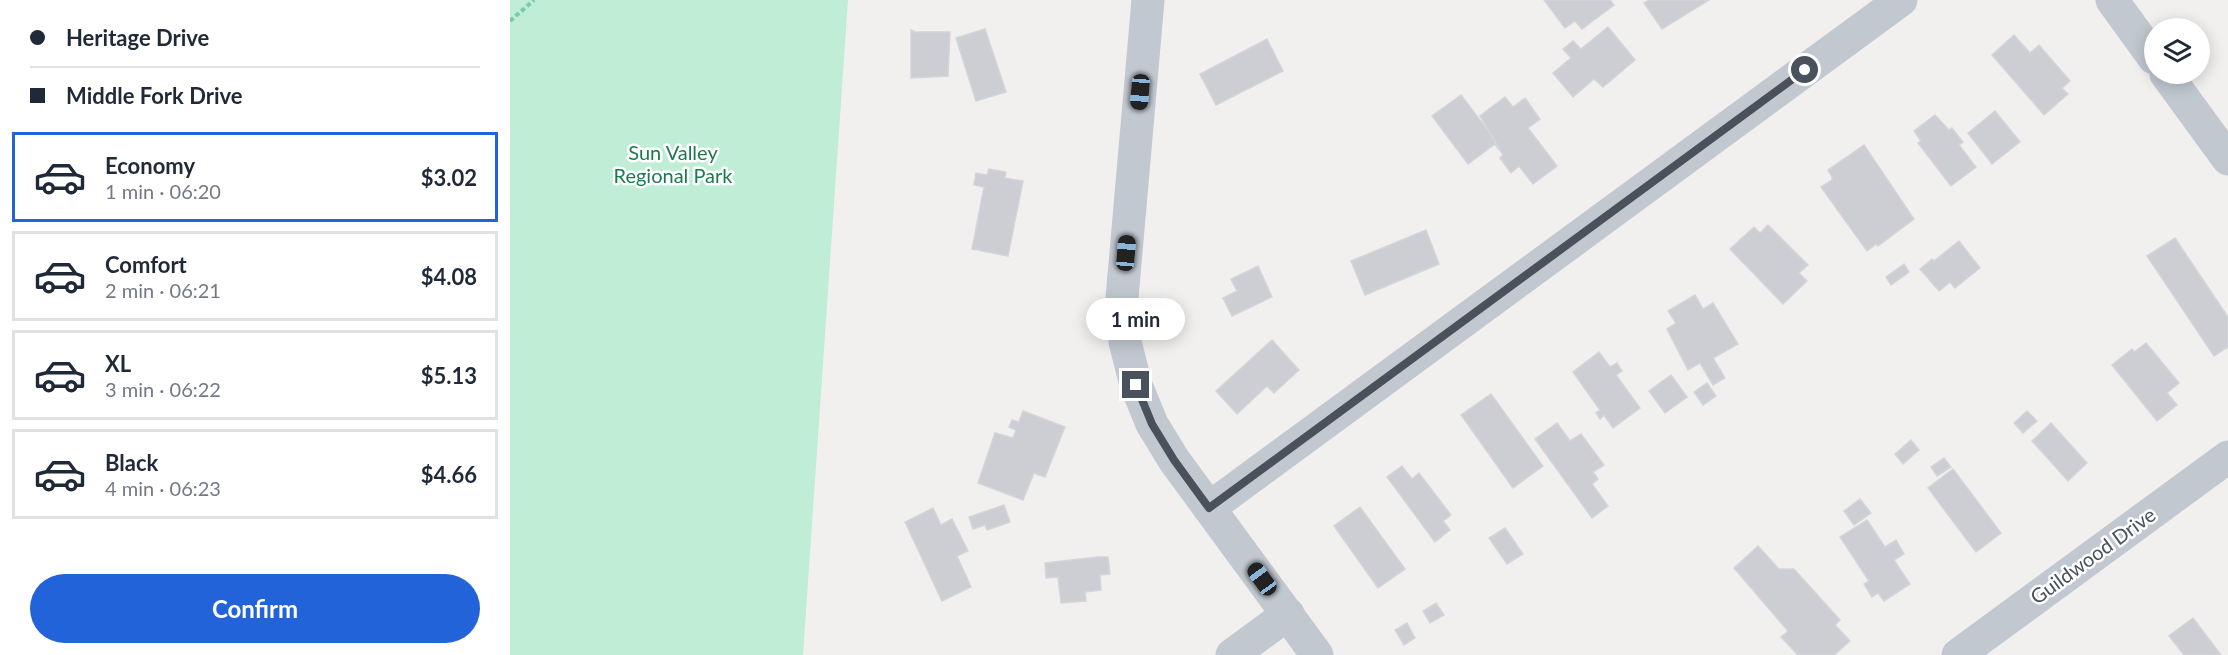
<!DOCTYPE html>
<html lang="en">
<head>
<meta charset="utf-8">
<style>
  :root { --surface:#fff; --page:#f2f2f3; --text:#1f2937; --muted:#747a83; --line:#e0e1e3; --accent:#2263d9 }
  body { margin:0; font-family:Lato,sans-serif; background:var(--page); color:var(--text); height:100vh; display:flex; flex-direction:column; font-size:22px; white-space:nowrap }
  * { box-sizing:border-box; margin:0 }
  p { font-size:20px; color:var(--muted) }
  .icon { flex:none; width:33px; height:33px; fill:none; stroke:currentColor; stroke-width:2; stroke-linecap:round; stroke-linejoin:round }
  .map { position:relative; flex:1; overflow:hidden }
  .details { display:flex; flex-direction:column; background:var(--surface); width:510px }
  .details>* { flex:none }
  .top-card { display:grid; align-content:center; height:132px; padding:0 30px; background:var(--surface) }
  .tools { position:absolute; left:1634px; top:18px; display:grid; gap:12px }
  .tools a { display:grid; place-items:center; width:66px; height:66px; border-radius:50%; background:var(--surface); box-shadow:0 3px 15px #0003; font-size:30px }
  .end { position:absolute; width:27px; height:27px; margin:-14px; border:8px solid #48515c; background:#fff; box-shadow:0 0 0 3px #fff }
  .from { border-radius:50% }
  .bubble { position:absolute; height:42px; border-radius:21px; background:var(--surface); box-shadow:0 3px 15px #0003; font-size:20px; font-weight:700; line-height:42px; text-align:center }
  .car { position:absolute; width:18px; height:36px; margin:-18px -9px; border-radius:8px; box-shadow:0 0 4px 2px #0007; background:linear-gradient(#222 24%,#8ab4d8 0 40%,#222 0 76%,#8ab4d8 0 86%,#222 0) }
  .top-card b { display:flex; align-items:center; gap:21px; height:57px; font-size:22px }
  .top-card b+b { border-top:2px solid var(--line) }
  .top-card i { width:15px; height:15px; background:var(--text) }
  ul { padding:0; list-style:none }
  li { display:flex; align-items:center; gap:18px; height:90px; margin:0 12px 9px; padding:0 18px; border:3px solid var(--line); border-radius:0px }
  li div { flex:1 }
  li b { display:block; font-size:22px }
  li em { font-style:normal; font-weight:700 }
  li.active { border-color:var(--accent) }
  li>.icon { width:54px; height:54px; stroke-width:1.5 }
  .primary-button { display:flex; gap:12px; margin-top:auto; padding:12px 30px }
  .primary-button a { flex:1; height:69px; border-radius:36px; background:var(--accent); color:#fff; font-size:24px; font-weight:700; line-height:69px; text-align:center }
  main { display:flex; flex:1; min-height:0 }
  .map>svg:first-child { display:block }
</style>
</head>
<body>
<main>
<section class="details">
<div class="top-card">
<b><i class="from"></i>Heritage Drive</b>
<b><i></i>Middle Fork Drive</b>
</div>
<ul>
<li class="active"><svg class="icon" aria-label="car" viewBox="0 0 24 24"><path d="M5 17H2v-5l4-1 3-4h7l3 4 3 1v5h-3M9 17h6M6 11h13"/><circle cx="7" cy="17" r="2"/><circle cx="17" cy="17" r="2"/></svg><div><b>Economy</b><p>1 min · 06:20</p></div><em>$3.02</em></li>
<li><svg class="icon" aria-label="car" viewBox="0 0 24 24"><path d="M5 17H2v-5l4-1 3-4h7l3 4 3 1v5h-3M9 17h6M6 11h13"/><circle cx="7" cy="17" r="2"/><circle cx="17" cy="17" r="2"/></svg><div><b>Comfort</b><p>2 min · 06:21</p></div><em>$4.08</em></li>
<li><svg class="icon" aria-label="car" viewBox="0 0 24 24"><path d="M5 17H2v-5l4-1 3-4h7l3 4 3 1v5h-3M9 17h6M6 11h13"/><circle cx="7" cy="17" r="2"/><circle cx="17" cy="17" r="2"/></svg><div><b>XL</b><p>3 min · 06:22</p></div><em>$5.13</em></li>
<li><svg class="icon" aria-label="car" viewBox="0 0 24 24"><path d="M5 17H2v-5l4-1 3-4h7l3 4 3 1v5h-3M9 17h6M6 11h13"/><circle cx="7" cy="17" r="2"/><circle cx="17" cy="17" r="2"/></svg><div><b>Black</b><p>4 min · 06:23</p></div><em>$4.66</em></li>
</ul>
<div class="primary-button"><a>Confirm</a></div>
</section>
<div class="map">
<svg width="1718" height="655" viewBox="0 0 1718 655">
  <rect width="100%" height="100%" fill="#f2f0ef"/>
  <path fill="#c0edd5" d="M0 0H338L293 655H0Z"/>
  <g fill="#ccced4" stroke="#d4d5da" stroke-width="1.5">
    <path d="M1034 0H1100L1104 5 1072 29 1065 21 1055 28Z"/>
    <path d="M1139 0H1199L1152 29 1134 3Z"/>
    <path d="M1098 27 1125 60 1093 87 1084 79 1063 97 1043 73 1061 58 1053 49 1063 41 1071 49Z"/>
    <path d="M475 29 496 92 466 101 446 38Z"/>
    <path d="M401 30 405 32H440L438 76 401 78Z"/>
    <path d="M1504 35 1520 53 1529 45 1560 81 1552 88 1558 94 1534 115 1482 55Z"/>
    <path d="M757 39 773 71 706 105 690 74Z"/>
    <path d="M951 95 976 128 978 126 989 150 985 144 958 164 922 116Z"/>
    <path d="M995 97 1003 107 1015 98 1030 119 1018 128 1047 166 1023 184 1009 166 1001 173 990 158 993 155 970 116Z"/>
    <path d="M1485 111 1510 142 1482 164 1458 133Z"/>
    <path d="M1425 115 1439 130 1442 128 1453 142 1449 145 1466 167 1441 186 1408 143 1411 141 1404 131Z"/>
    <path d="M1354 145 1404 219 1368 246 1366 244 1357 251 1311 187 1322 180V177L1318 170Z"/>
    <path d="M479 169 496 172 495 178 513 181 498 256 462 249 474 187 464 185 466 173 477 175Z"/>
    <path d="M1258 225 1298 265 1289 273 1297 281 1273 304 1220 249 1244 227 1250 233Z"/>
    <path d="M916 230 929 264 855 295 841 261Z"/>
    <path d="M1665 238 1718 317V347L1704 356 1637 256Z"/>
    <path d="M1449 241 1470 268 1445 288 1440 282 1429 291 1410 269 1422 259 1424 261Z"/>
    <path d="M1394 264 1399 272 1381 285 1376 277Z"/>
    <path d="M748 266 762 297 722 316 713 298 727 291 721 279Z"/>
    <path d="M1185 295 1193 309 1203 303 1228 344 1203 358 1215 378 1203 385 1190 363 1178 370 1157 329 1166 323 1158 311Z"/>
    <path d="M762 340 789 370 764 393 757 386 727 414 706 391Z"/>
    <path d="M1636 343 1669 383 1657 393 1667 405 1647 421 1602 365 1622 349 1624 352Z"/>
    <path d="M1089 352 1100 367 1107 363 1112 371 1106 375 1130 408 1103 428 1094 415 1090 419 1086 413 1090 410 1063 372Z"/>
    <path d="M1161 375 1177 397 1155 413 1139 391Z"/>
    <path d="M1197 383 1206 396 1193 405 1184 392Z"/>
    <path d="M981 394 1033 466 1003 488 951 415Z"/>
    <path d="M513 411 555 427 535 477 524 473 513 500 468 483 485 433 503 438 506 430 499 427 502 420 509 422Z"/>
    <path d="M1517 411 1527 421 1513 433 1504 423Z"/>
    <path d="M1047 423 1060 441 1071 434 1094 465 1083 472 1088 479 1082 484 1098 506 1082 518 1025 439Z"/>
    <path d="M1541 423 1577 463 1558 481 1522 441Z"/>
    <path d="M1401 440 1409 450 1393 464 1385 454Z"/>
    <path d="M1434 458 1441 467 1427 476 1421 467Z"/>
    <path d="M892 466 902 479 909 473 941 515 933 521 940 530 925 542 877 477Z"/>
    <path d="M1443 469 1491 533 1466 552 1418 488Z"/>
    <path d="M1350 499 1361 513 1344 525 1334 511Z"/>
    <path d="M494 505 500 522 477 530 475 525 463 529 459 517Z"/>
    <path d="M850 507 895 569 868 588 824 526Z"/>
    <path d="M423 508 431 525 442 519 458 551 447 556 461 587 432 601 395 522Z"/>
    <path d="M1357 520 1375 547 1386 540 1394 554 1384 560 1400 584 1374 601 1368 593 1362 597 1354 584 1359 581 1330 537Z"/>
    <path d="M995 528 1013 554 997 564 979 538Z"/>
    <path d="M1248 546 1269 569H1284L1330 620 1325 625 1340 641 1324 655H1288L1271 637 1278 631 1224 568Z"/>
    <path d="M588 557H598L600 574 590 575 591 590 575 592 576 601 551 603 548 577 536 578 535 563Z"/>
    <path d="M926 603 934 615 920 623 913 611Z"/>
    <path d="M1683 618 1711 655H1674L1659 636Z"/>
    <path d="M897 623 905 638 894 645 885 630Z"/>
  </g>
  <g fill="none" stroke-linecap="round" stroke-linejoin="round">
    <path stroke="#7ac9a9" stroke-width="4" stroke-dasharray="4.5 3" stroke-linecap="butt" d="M0 21 24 0"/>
    <g stroke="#c1c8d0" stroke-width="33">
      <path d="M638 0 612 298 615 342 626 385 642 424 664 460 807 655"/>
      <path d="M1602 0 1644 58"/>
      <path d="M1656 74 1718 159"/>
      <path d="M699 508 1391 0"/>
      <path d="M722 655 778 614"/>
      <path d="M1448 655 1718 457"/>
    </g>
  </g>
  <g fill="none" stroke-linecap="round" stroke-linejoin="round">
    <path stroke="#48515c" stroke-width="8" d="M626 385 642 424 664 460 699 508 1295 70"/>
  </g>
  <g text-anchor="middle" stroke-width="5" stroke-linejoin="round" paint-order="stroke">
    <g font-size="20" fill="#1c7a53" stroke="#fff">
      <text x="163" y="160">Sun Valley<tspan x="163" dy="23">Regional Park</tspan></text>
    </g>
    <g font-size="20" fill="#48515c" stroke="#fff">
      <text transform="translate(1583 556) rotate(-36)" y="7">Guildwood Drive</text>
    </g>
  </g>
</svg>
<div class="tools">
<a><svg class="icon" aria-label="layers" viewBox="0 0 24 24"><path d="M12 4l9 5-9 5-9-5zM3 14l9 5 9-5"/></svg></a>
</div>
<i class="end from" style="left:1295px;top:70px"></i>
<i class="end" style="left:626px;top:385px"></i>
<div class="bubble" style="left:576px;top:298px;width:99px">1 min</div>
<i class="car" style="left:630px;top:92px;rotate:185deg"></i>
<i class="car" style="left:616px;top:253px;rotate:5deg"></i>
<i class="car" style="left:752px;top:579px;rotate:324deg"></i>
</div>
</main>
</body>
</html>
